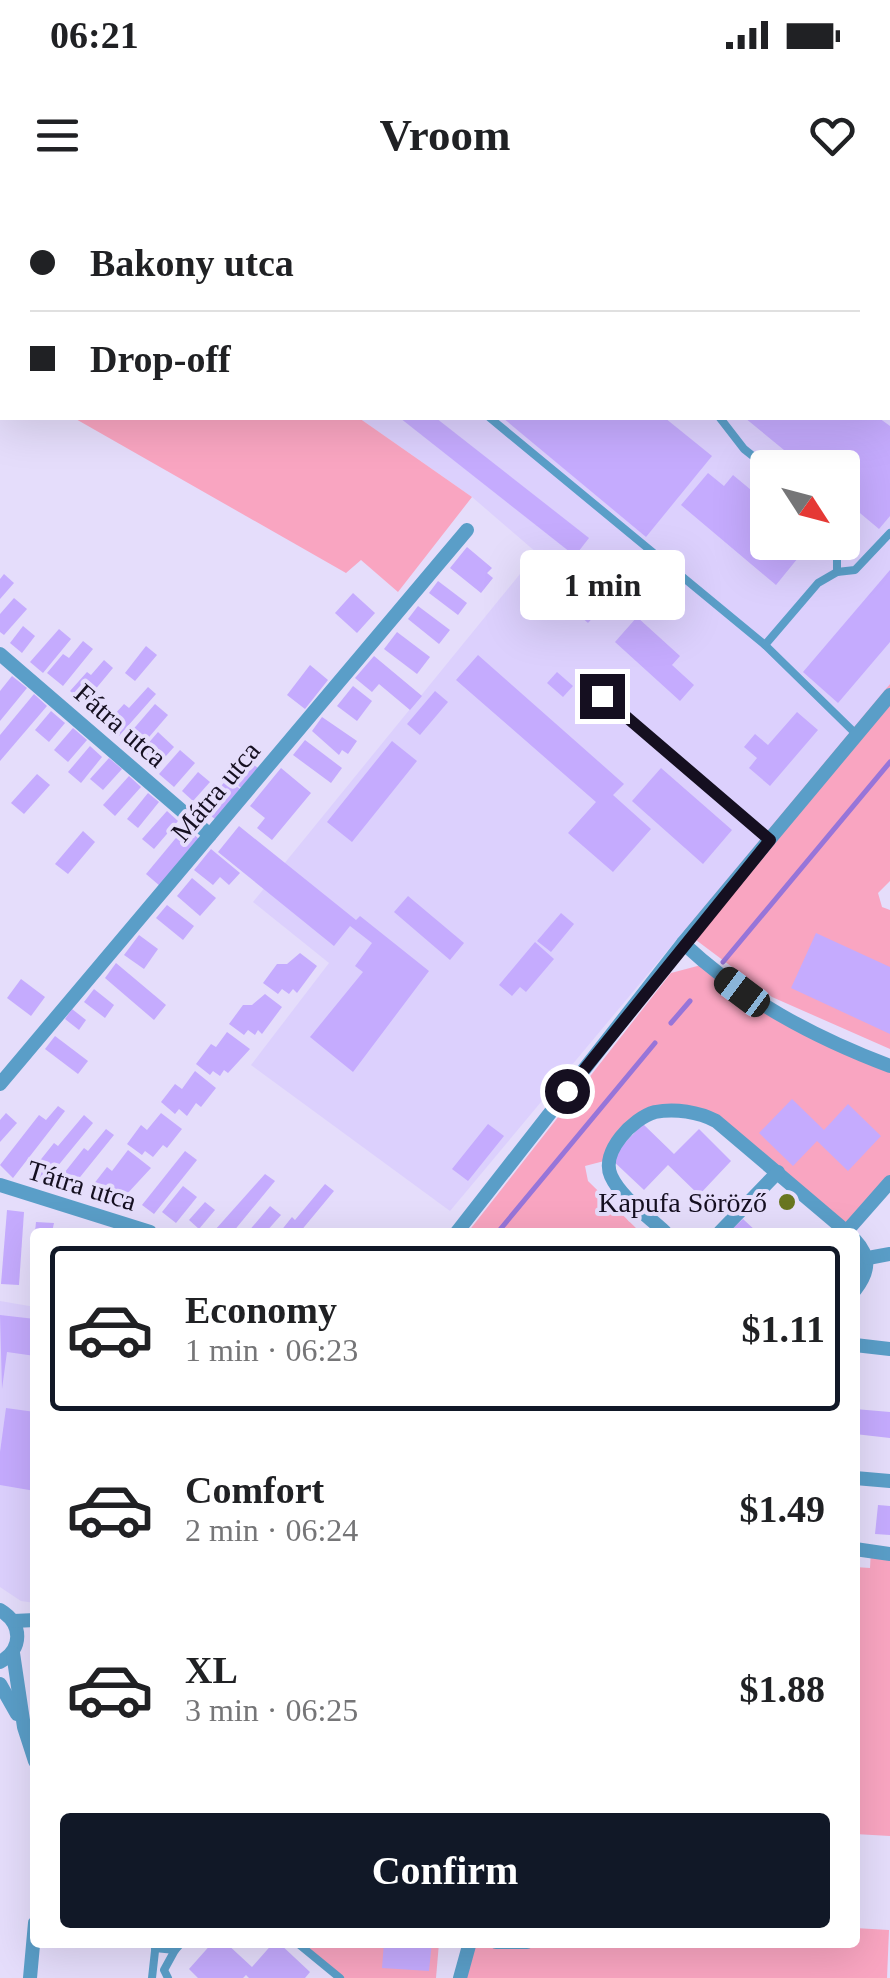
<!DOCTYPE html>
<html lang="en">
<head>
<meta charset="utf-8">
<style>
  :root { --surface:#fff; --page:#f2f2f2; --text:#202124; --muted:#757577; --line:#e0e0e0; --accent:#111827 }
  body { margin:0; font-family:Georgia,serif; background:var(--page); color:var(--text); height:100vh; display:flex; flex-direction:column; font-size:38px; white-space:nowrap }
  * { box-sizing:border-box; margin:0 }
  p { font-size:32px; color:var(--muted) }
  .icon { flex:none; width:55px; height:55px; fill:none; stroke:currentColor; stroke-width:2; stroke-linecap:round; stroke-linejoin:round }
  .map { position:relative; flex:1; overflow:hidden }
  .panel { position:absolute; left:30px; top:1028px; width:830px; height:720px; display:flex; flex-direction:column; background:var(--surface); border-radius:10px; box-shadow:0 10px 40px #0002 }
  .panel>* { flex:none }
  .top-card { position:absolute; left:0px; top:0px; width:890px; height:220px; box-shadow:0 10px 40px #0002; display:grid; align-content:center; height:220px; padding:0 30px; background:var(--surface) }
  .needle { width:65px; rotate:126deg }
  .buttons { position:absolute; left:750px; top:250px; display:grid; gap:20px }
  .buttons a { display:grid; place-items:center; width:110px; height:110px; border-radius:10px; background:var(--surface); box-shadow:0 10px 40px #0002; font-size:50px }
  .end { position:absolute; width:45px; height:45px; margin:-22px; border:12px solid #150f20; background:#fff; box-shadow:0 0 0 5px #fff }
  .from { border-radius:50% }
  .bubble { position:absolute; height:70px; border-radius:10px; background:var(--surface); box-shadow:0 10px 40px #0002; font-size:32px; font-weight:800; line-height:70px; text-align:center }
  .car { position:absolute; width:30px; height:60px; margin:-30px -15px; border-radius:12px; box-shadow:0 0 8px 2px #0007; background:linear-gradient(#222 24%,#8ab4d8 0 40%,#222 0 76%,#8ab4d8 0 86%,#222 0) }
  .top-card b { display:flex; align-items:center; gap:35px; height:95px; font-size:38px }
  .top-card b+b { border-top:2px solid var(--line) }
  .top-card i { width:25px; height:25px; background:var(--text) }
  ul { padding:18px 0 0; list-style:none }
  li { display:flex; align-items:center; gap:30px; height:165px; margin:0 20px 15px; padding:0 10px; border:5px solid transparent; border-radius:10px }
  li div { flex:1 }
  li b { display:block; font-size:38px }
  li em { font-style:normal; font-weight:800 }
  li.selected { border-color:var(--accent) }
  li>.icon { width:90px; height:90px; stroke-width:1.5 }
  .button { display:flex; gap:20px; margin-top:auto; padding:20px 30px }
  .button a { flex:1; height:115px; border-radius:10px; background:var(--accent); color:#fff; font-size:40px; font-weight:800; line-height:115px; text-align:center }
  .status { display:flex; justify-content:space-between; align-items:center; height:70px; padding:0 50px; background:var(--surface); direction:ltr }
  .status svg { height:28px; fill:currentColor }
  header { display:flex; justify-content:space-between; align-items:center; height:130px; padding:0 30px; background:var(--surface); font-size:45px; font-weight:800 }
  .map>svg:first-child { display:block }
</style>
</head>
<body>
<div class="status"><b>06:21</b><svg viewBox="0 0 49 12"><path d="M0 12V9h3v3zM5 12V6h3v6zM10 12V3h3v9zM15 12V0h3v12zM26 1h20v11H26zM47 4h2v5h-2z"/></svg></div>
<header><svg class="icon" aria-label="menu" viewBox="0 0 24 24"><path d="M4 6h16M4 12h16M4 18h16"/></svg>Vroom<svg class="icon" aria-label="heart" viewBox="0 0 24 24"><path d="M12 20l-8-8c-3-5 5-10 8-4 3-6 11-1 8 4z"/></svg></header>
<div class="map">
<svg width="890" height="1778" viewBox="0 0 890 1778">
  <rect width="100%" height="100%" fill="#e5ddfb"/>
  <g fill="#dcd0fd" fill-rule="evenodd">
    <path d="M182 0H890V484L450 1011 251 865 329 763 253 702 537 353 472 297 359 218H888V2H180ZM768 268H842V342H768Z"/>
    <path d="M0 1101 35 1107V1403L21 1401 0 1387Z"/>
  </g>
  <g fill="#f9a5c1">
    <path d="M0 0H182L2 2 0 205Z"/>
    <path d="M74 218H359L472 297 398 392 361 360 346 373Z"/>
    <path d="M890 484V681L878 693 882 707 890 710V849L772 797 684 731Z"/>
    <path d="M705 764 742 792 890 866V982L846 1032 700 913 643 917 608 960 585 966 588 981 640 1032H468L671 773Z"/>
    <path d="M871 1350 890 1354V1636L855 1634V1367L870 1368Z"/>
    <path d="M855 1728 889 1730 887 1778H460L470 1743 855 1742Z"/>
    <path d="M296 1743H439L436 1778H340Z"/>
  </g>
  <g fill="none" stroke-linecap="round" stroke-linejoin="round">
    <g stroke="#9775d9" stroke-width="5">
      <path d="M723 762 890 562"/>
      <path d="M671 823 690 801"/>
      <path d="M498 1032 655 843"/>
    </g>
  </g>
  <g fill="#c5abfe">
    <path d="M400 218H436L589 338 575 356Z"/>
    <path d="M503 218H665L712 256 646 337Z"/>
    <path d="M745 218H879L890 226V316L879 329 842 298V268H806Z"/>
    <path d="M708 273 724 286 733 275 768 304V342H811L776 385 681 305Z"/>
    <path d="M467 347 492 368 487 373 493 378 481 393 450 368Z"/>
    <path d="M890 370V442L838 503 803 472Z"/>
    <path d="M4 374 14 383 0 399V379Z"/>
    <path d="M590 374 613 395 588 423 565 402Z"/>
    <path d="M438 381 467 403 458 415 429 393Z"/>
    <path d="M353 393 375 413 357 433 335 413Z"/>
    <path d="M14 398 27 409 4 435 0 432V414Z"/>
    <path d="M418 406 450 430 439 444 408 419Z"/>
    <path d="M637 417 680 456 672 465 694 485 680 501 615 442Z"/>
    <path d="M23 426 35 436 22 453 10 443Z"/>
    <path d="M59 429 71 439 43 473 30 462Z"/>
    <path d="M397 432 430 457 417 474 384 449Z"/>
    <path d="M83 441 93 449 63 486 47 473 63 454 69 458Z"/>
    <path d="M146 446 157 455 135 481 125 473Z"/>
    <path d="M478 455 624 584 613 595 651 629 613 672 568 633 596 602 456 480Z"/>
    <path d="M374 456 422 496 410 510 379 484 372 492 355 478Z"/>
    <path d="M104 460 113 468 84 503 70 491 87 472 91 475Z"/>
    <path d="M310 465 328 480 305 509 287 495Z"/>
    <path d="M557 472 573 486 563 497 547 483Z"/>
    <path d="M12 476 27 488 0 521V491Z"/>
    <path d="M353 486 372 501 357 521 337 506Z"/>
    <path d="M148 487 156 494 119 536 105 525 124 504 129 508Z"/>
    <path d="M435 491 448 502 420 535 407 524Z"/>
    <path d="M34 494 47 506 0 561V535Z"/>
    <path d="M155 504 168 515 137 551 124 540Z"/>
    <path d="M51 511 65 523 49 542 35 530Z"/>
    <path d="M797 512 818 530 770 586 749 568 757 558 744 547 755 534 768 545Z"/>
    <path d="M322 517 357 541 348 554 342 550 339 555 312 531Z"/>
    <path d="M73 528 87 540 68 562 54 550Z"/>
    <path d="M158 532 174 547 156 567 140 553Z"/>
    <path d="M305 540 342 568 331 583 293 555Z"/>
    <path d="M392 541 417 561 352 642 327 622Z"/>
    <path d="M90 546 102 557 81 583 68 572Z"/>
    <path d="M180 550 195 563 174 587 159 574Z"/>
    <path d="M109 558 122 569 103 590 90 579Z"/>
    <path d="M250 562 258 568 241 588 233 581Z"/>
    <path d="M281 568 311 593 272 640 257 628 265 618 250 606Z"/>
    <path d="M661 568 732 630 703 664 632 601Z"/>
    <path d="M198 572 210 582 193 601 182 591Z"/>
    <path d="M37 574 50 585 24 614 11 603Z"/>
    <path d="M129 576 141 587 115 616 103 605Z"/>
    <path d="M227 579 240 589 215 619 202 609Z"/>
    <path d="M148 593 159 602 138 628 127 619Z"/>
    <path d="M167 611 178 621 154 649 142 639Z"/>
    <path d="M239 626 356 720 360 716 429 771 353 872 310 837 363 772 355 766 372 743 350 726 334 746 218 652Z"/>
    <path d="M185 627 199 639 160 686 146 674Z"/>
    <path d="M83 631 95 642 68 674 55 664Z"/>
    <path d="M211 649 240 673 229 685 220 677 213 685 194 670Z"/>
    <path d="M192 678 216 698 200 716 177 696Z"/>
    <path d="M408 696 464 743 450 760 394 712Z"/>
    <path d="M167 705 194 726 183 740 156 718Z"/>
    <path d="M561 713 574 724 551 752 537 741Z"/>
    <path d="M816 733 890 767V834L791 788Z"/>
    <path d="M139 735 158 749 144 769 124 755Z"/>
    <path d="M535 742 554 759 526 792 520 787 512 796 499 785Z"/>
    <path d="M300 753 317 766 297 793 293 789 289 794 282 789 278 794 263 783 277 764H287Z"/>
    <path d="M116 763 166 805 154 820 105 778Z"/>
    <path d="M21 779 45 797 31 816 7 798Z"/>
    <path d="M94 789 114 805 105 818 84 802Z"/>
    <path d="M265 794 282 807 262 834 258 830 255 835 248 830 244 835 229 824 243 805H252Z"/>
    <path d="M72 809 86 820 79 830 65 819Z"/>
    <path d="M227 832 250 849 228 873 224 870 220 876 213 871 210 875 196 864 211 844 216 847Z"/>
    <path d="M55 836 88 861 78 874 45 849Z"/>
    <path d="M195 871 216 888 201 907 196 903 187 916 179 909 175 914 161 902 175 884 182 889Z"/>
    <path d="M792 899 824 930 848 904 881 936 848 971 817 941 793 966 759 933Z"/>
    <path d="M58 906 65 911 13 978 0 965 39 915 46 920Z"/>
    <path d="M6 913 17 923 0 942V920Z"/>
    <path d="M161 913 182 929 167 948 163 945 153 957 145 951 142 955 127 944 141 925 147 930Z"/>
    <path d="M84 915 93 923 43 984 30 973 54 943 58 946Z"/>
    <path d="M488 924 504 936 468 981 452 969Z"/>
    <path d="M643 924 674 954 699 929 731 961 699 995 668 965 644 990 610 958Z"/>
    <path d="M106 929 114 935 68 992 57 982 84 948 88 951Z"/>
    <path d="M128 950 151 968 126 995 121 991 117 997 110 992 107 996 93 985 107 967 112 971Z"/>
    <path d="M185 951 197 960 154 1014 142 1005Z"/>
    <path d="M265 974 275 981 233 1032 215 1030Z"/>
    <path d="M325 984 334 991 300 1032H280L292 1017 295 1020Z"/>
    <path d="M183 986 197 997 176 1023 162 1012Z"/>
    <path d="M205 1002 215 1010 199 1029 189 1020Z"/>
    <path d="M270 1006 281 1015 266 1032H248Z"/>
    <path d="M7 1010 24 1012 19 1085 1 1084Z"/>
    <path d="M743 1019 757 1032H729Z"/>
    <path d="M36 1022 54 1023 52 1032H35Z"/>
    <path d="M0 1115 35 1119V1156L7 1152 2 1189Z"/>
    <path d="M6 1208 35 1212V1291L0 1285V1252Z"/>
    <path d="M855 1209 890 1212V1238L855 1234Z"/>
    <path d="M878 1305 890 1306V1335L875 1334Z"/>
    <path d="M213 1742H225L252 1767 274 1742H278L310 1772 305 1778H249L246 1775 243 1778H198L189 1769Z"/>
    <path d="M384 1742H432L429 1771 382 1768Z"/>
  </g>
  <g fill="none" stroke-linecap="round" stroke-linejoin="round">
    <g stroke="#5a9ec8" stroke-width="8">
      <path d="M785 0 788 2"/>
      <path d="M344 2 346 0"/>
      <path d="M832 2 834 0"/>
      <path d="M888 18H890"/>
      <path d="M888 63 890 65"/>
      <path d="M888 83 890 85"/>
      <path d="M490 218 765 445 857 535"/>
      <path d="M720 218 744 249 768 268"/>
      <path d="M837 372V342"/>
      <path d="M765 445 818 383 837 372 855 370 890 333"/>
      <path d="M602 497 770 639"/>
      <path d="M296 1742 340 1778"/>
      <path d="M155 1748 175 1750 182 1742"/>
      <path d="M152 1778 156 1742"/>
      <path d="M168 1778 164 1770 175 1750"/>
    </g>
    <g stroke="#5a9ec8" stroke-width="14">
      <path d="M0 454 210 635"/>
      <path d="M683 743C744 800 813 837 890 866"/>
      <path d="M0 884 467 330"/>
      <path d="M0 985 150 1032"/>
      <path d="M457 1032 683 743 890 495"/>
      <path d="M665 1032C648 1016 621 998 611 976 600 952 633 918 655 912 675 908 699 912 716 921L847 1032"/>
      <path d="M720 1032 778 972"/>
      <path d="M846 1032 890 982"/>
      <path d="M855 1040C871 1057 869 1072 855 1090"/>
      <path d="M868 1058 890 1054"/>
      <path d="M855 1145 890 1149"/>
      <path d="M855 1278 890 1281"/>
      <path d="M855 1349 890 1354"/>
      <path d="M0 1410C23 1424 23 1449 0 1462"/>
      <path d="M14 1421 35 1420"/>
      <path d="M13 1453 24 1527 35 1561"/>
      <path d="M0 1484 17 1514"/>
      <path d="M496 1742H527"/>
      <path d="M30 1778 35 1723"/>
      <path d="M460 1778 470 1742"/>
    </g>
  </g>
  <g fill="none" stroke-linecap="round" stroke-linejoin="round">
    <path stroke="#150f20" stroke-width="12" d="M567 891 770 640 602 496"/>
  </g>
  <circle fill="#697621" stroke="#e5ddfb" stroke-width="4" cx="787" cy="1002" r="10"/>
  <g text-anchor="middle" stroke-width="8" stroke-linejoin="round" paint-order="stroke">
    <g font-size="28" fill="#150f20" stroke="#e5ddfb">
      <text transform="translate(121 525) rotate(41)" y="10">Fátra utca</text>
      <text transform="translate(215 591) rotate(-50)" y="10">Mátra utca</text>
      <text transform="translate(82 985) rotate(17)" y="10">Tátra utca</text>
    </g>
    <g font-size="28" fill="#150f20" stroke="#e5ddfb" text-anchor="end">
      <text x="767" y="1012">Kapufa Söröző</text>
    </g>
  </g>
</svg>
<div class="buttons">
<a><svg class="needle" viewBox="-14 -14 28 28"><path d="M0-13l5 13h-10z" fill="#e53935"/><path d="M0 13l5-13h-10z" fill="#757577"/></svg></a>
</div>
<i class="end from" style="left:567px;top:891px"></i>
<i class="end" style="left:602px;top:496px"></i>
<div class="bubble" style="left:520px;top:350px;width:165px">1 min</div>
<i class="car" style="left:742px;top:792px;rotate:307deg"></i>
<div class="top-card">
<b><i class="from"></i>Bakony utca</b>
<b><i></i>Drop-off</b>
</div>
<section class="panel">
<ul>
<li class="selected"><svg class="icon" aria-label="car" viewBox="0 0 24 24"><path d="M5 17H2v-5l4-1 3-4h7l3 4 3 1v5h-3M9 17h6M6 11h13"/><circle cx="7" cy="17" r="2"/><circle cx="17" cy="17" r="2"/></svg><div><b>Economy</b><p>1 min · 06:23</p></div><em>$1.11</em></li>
<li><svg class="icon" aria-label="car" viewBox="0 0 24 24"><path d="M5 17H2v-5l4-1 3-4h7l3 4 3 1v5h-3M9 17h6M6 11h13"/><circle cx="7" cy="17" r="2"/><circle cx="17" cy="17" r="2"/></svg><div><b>Comfort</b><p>2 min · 06:24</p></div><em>$1.49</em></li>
<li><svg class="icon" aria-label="car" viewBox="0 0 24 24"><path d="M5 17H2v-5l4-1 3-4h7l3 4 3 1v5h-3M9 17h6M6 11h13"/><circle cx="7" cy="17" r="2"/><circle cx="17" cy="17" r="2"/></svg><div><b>XL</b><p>3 min · 06:25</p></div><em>$1.88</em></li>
</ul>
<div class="button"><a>Confirm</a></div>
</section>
</div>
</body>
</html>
